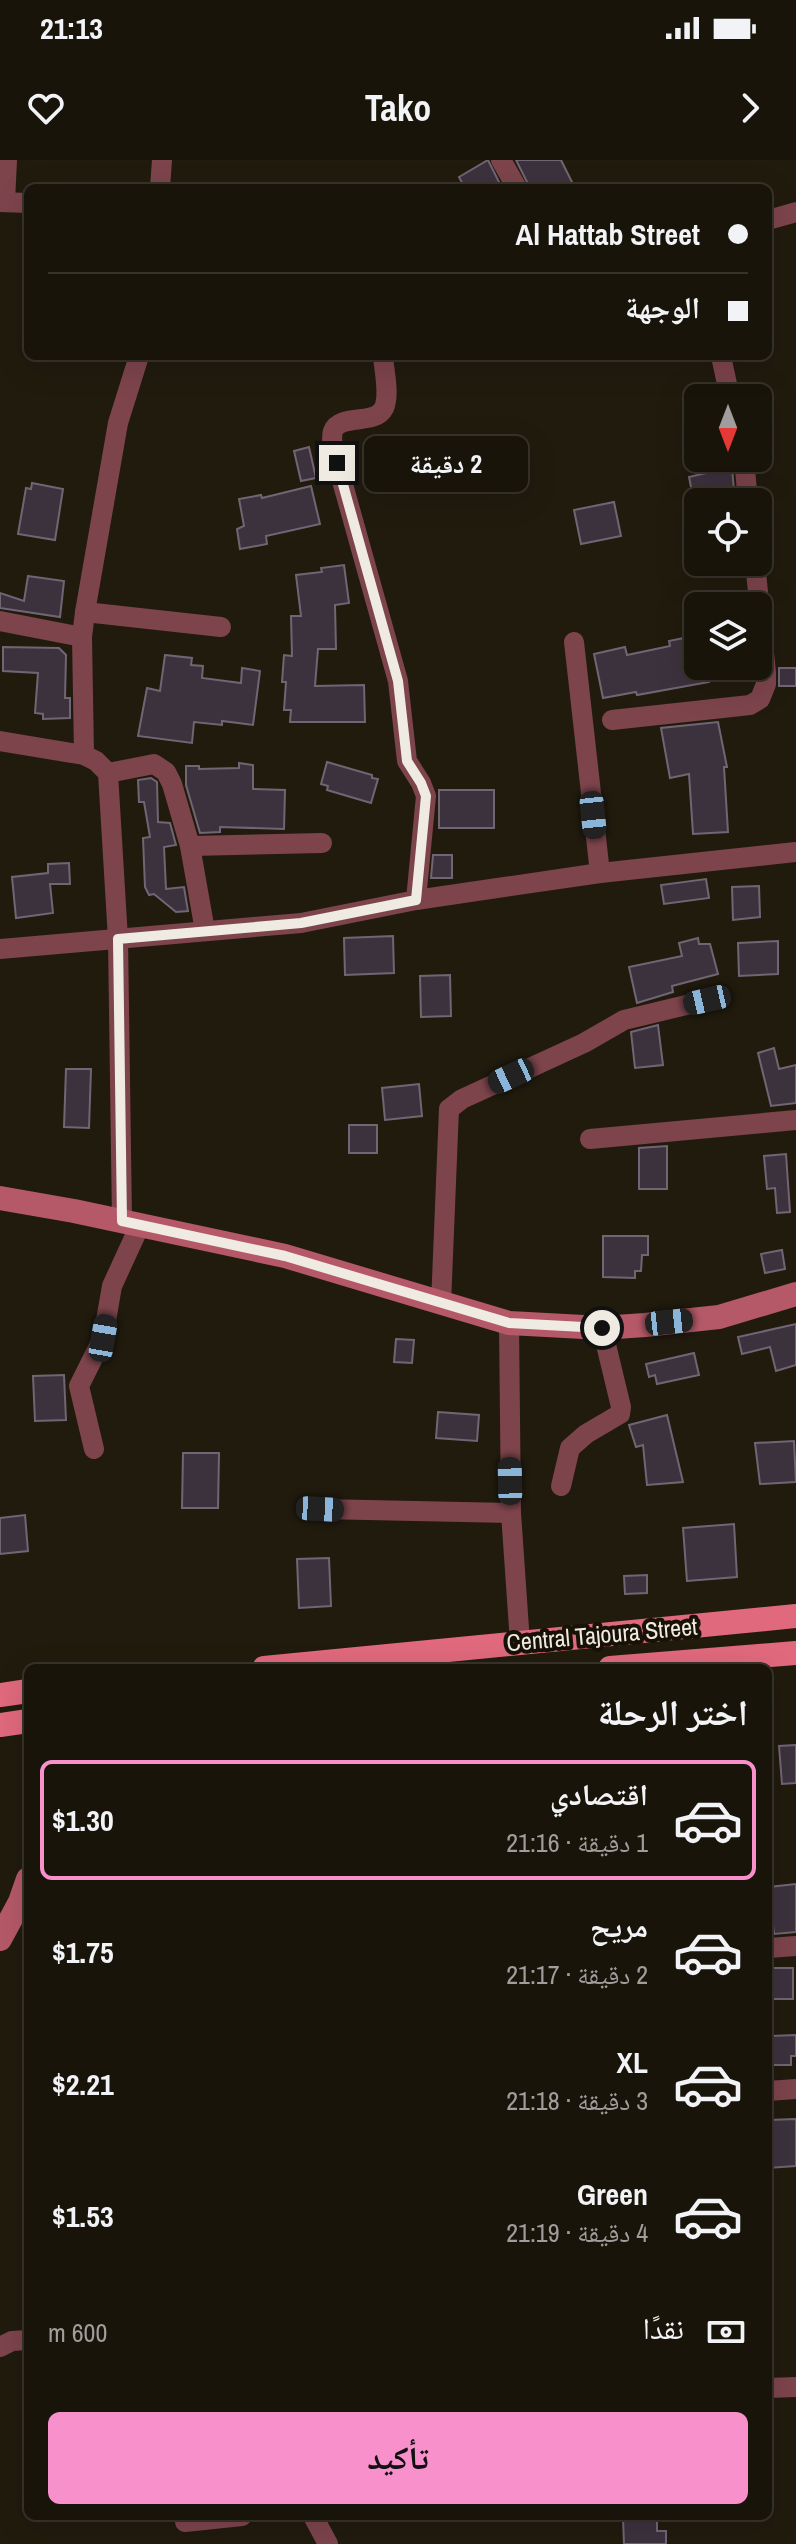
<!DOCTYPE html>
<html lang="ar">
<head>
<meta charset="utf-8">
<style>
  :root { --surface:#19140a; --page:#221d13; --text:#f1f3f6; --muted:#9f9e9c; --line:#37332b; --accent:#f890cc }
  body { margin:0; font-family:"Archivo Narrow","Noto Naskh Arabic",sans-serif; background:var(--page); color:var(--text); direction:rtl; height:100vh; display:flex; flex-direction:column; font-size:30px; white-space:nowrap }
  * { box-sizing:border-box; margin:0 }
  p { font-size:26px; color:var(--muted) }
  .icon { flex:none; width:44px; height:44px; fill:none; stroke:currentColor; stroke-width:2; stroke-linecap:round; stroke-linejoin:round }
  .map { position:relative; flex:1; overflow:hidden; direction:ltr }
  .sheet { position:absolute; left:24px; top:1504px; width:748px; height:856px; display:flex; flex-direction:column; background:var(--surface); border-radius:12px; box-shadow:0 8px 32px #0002,0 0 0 2px var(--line); direction:rtl }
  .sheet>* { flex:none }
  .hud { position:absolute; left:24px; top:24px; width:748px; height:176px; border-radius:12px; box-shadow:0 8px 32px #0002,0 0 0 2px var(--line); direction:rtl; display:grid; align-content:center; height:176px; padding:0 24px; background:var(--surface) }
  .needle { width:52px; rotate:180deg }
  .tools { position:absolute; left:684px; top:224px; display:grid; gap:16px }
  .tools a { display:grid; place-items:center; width:88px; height:88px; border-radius:12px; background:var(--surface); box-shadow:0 8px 32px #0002,0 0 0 2px var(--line); font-size:40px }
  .end { position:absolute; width:36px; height:36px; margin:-18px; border:10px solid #efeae2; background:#111; box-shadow:0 0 0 4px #111 }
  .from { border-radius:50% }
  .bubble { position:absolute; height:56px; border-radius:12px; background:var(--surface); box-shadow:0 8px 32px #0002,0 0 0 2px var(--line); font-size:26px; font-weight:700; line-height:56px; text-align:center; direction:rtl }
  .car { position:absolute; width:24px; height:48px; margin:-24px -12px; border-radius:10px; box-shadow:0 0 6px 2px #0007; background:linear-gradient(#222 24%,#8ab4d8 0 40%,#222 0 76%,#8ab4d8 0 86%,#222 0) }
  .hud b { display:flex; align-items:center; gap:28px; height:76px; font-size:30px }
  .hud b+b { border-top:2px solid var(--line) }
  .hud i { width:20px; height:20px; background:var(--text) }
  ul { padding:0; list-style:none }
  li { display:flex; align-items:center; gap:24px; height:120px; margin:0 16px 12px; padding:0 8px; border:4px solid transparent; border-radius:12px }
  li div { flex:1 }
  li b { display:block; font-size:30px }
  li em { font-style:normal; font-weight:700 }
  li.current { border-color:var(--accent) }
  li>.icon { width:72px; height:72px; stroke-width:1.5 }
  h2 { padding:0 24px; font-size:36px; line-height:96px }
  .pay { display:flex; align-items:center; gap:20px; height:88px; padding:0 24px; font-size:30px }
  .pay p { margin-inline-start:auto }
  .cta { display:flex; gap:16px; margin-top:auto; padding:16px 24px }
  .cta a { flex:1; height:92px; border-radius:12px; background:var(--accent); color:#111; font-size:32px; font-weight:700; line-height:92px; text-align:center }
  .status { display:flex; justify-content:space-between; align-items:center; height:56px; padding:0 40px; background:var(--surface); direction:ltr }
  .status svg { height:22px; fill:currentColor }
  header { display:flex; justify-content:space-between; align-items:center; height:104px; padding:0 24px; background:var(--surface); font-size:36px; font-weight:700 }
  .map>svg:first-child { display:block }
</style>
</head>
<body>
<div class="status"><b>21:13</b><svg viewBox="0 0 49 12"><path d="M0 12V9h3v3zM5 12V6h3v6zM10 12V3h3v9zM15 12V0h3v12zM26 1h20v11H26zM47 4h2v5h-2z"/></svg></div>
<header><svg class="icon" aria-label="forward" viewBox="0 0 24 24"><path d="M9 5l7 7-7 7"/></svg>Tako<svg class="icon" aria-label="heart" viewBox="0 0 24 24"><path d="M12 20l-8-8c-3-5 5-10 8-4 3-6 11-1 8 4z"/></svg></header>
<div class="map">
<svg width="796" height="2384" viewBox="0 0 796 2384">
  <rect width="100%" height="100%" fill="#211b0e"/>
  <g fill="#3c323e" stroke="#716573" stroke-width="2">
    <path d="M488 0 502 28H465L459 17Z"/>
    <path d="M516 0H561L573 24 565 28H530Z"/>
    <path d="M309 287 316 318 301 321 294 291Z"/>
    <path d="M732 307 735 342H694L689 317Z"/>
    <path d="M32 323 63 329 55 380 18 374 26 328 31 329Z"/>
    <path d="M311 326 320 364 266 376 267 384 240 389 237 369 244 366 239 339 261 335 262 338Z"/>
    <path d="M614 342 621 376 581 384 574 350Z"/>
    <path d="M344 405 349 443 335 445 336 489H318L315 526 364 525 365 562H290L291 550H284L286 522H282L284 495 292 496 291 456H301L296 415 322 412 321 408Z"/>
    <path d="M28 416 64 421 60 457 0 448V433L24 441Z"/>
    <path d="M698 475V506H705L709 522 637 535 636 532 603 538 594 494 625 487 627 495 670 486 669 481Z"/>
    <path d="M3 487 59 488 66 495 65 538H70V558L43 559V554L35 553 38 513 3 511Z"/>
    <path d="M165 495 192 498 191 505 203 506 202 518 241 523 242 508 260 511 253 565 222 561V565L194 562 192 583 138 576 147 528 160 531Z"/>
    <rect x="779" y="508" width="17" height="18"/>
    <path d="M718 562 727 607H724L728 672 693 674 689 614 670 618 661 568Z"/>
    <path d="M327 602 372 615V618L378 619 371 643 327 630 328 626 321 624Z"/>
    <path d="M239 603 253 605V629L285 630 284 669 220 667V672L200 673 186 625V606H199V609L239 608Z"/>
    <path d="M151 618 157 622 158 662 170 663 176 685 164 687 166 729 184 727 188 751 176 752 154 734 149 735 145 727 143 678 150 677 144 642H139L138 620Z"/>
    <rect x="439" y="630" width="55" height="38"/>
    <path d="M433 695H452V718H431Z"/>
    <path d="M69 703 70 724H50L53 753 16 758 12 717 48 713V704Z"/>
    <path d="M706 719 709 738 664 744 661 725Z"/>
    <path d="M759 726 760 757 733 760 732 727Z"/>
    <path d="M393 776 394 813 345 815 344 778Z"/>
    <path d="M698 778 699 784H710L718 814 672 826 673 832 637 843 629 807 682 796 679 783Z"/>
    <path d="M778 781V814L739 816 738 783Z"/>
    <path d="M450 815 451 856 421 857 420 816Z"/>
    <path d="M658 865 663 905 635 908 631 872Z"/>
    <path d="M774 888 779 909 796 905V943L771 946 758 893Z"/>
    <path d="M66 909H91L89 968 64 967Z"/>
    <path d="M419 924 422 956 385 960 382 928Z"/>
    <rect x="349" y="965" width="28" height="28"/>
    <path d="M667 986V1029H639V988Z"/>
    <path d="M786 994 790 1052 777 1053 775 1028 767 1029 764 996Z"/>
    <path d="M603 1076H648V1095H642L641 1111H635V1118L603 1117Z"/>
    <path d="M782 1090 785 1109 765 1113 761 1094Z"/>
    <path d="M796 1164V1205L776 1211 770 1187 742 1194 738 1177Z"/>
    <path d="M396 1179 414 1180 412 1203 394 1202Z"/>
    <path d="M694 1193 699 1215 657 1224 655 1215 649 1217 646 1204Z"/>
    <path d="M64 1215 66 1260 35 1261 33 1216Z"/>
    <path d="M438 1252 479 1255 477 1281 436 1278Z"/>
    <path d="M667 1255 683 1322 647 1325 643 1285 636 1287 629 1265Z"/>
    <path d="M794 1281 796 1322 760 1324 755 1283Z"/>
    <path d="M183 1293H219L218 1348H182Z"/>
    <path d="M25 1355 28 1391 0 1394V1358Z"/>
    <path d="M734 1364 737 1417 687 1421 683 1368Z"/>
    <path d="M329 1398 331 1446 299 1448 297 1399Z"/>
    <path d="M647 1415V1433L625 1434 624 1416Z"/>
    <path d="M796 1585V1623L782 1624 779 1586Z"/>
    <path d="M796 1724V1772L774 1774 769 1727Z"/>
    <rect x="768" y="1808" width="25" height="31"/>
    <path d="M796 1875V1896H791V1905H772L771 1876Z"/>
    <path d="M796 1959V2006L768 2008V1960Z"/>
    <path d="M657 2358V2371H666V2384H624L623 2359Z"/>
  </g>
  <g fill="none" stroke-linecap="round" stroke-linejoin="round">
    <g stroke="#7d444c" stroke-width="20">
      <path d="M501 0 517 28"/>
      <path d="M160 28 162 0"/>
      <path d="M0 42 28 43"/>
      <path d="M5 42 7 0"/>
      <path d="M768 60 796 52"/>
      <path d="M383 196C384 211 390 234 384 248 375 266 340 253 333 271 330 280 335 294 337 303L398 521 407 601 421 623 426 636 416 740"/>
      <path d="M721 196 730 238"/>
      <path d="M744 298 748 342"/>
      <path d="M85 452 221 467"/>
      <path d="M0 461 82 477"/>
      <path d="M574 482 600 713"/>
      <path d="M612 560 750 545 760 539 766 524V513L755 402"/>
      <path d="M0 581 84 595 96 601 108 613 118 779 122 1061"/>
      <path d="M84 595 82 477 85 452 118 263 139 196"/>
      <path d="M108 613 154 604 166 612 172 624 190 686 205 771"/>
      <path d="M190 686 322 683"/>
      <path d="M0 789 301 763 416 740 600 713 796 692"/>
      <path d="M590 979 796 960"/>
      <path d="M441 1144 449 949 462 939 584 883 624 860 707 840"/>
      <path d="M509 1163 511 1353 520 1483"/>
      <path d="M94 1289 79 1226 103 1178 112 1126 140 1065"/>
      <path d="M561 1326 570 1288 586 1274 620 1254 621 1247 602 1168"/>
      <path d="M320 1349 511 1353"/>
      <path d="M768 1788 796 1786"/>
      <path d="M768 1931 796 1929"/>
      <path d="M0 2187 12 2181 28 2180"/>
      <path d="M768 2228 796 2227"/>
      <path d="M313 2356 328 2384"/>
      <path d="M185 2362 242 2356"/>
    </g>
    <g stroke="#b55968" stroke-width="24">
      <path d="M0 1038 74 1051 285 1096 509 1163 602 1168 645 1165 719 1157 796 1134"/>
      <path d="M0 1779 20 1742 28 1719"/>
    </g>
    <g stroke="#e0697d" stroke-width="24">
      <path d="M264 1508 796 1456"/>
      <path d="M610 1508 796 1493"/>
      <path d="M0 1535 28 1531"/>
      <path d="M0 1565 28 1561"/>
    </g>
  </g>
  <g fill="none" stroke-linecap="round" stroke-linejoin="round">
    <path stroke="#efeae2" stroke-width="10" d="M337 303 398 521 407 601 421 623 426 636 416 740 301 763 118 779 122 1061 285 1096 509 1163 602 1168"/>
  </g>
  <g text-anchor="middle" stroke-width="8" stroke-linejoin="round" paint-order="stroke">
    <g font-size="24" fill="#efeae2" stroke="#181106">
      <text transform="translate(602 1475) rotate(-5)" y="8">Central Tajoura Street</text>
    </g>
  </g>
</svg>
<div class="tools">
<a><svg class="needle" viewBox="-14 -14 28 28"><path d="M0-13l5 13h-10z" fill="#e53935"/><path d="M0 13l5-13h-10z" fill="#9f9e9c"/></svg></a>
<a><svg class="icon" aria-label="locate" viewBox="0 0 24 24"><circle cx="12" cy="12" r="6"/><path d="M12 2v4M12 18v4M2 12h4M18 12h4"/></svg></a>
<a><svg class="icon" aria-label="layers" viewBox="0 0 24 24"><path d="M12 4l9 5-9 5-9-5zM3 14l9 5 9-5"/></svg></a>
</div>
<i class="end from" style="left:602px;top:1168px"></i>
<i class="end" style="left:337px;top:303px"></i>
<div class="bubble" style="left:364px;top:276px;width:164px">2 دقيقة</div>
<i class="car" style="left:593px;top:655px;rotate:174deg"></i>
<i class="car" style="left:707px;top:840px;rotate:257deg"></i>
<i class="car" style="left:511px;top:916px;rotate:245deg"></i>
<i class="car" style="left:669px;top:1162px;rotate:84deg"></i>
<i class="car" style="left:103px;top:1178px;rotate:10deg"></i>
<i class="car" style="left:510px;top:1321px;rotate:359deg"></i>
<i class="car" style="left:320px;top:1349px;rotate:93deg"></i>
<div class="hud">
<b><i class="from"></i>Al Hattab Street</b>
<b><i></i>الوجهة</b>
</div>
<section class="sheet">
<h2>اختر الرحلة</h2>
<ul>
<li class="current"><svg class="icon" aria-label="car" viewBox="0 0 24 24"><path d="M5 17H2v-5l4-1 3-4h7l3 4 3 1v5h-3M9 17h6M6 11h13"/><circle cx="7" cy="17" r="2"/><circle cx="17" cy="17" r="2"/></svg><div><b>اقتصادي</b><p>1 دقيقة · 21:16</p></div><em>$1.30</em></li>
<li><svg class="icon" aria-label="car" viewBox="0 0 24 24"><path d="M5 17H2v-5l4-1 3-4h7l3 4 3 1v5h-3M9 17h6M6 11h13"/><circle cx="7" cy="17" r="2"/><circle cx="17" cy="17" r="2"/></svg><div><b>مريح</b><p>2 دقيقة · 21:17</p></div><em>$1.75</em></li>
<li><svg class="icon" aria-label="car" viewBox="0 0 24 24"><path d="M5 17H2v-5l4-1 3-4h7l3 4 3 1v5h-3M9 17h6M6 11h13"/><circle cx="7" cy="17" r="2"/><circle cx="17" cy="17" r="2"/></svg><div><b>XL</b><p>3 دقيقة · 21:18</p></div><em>$2.21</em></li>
<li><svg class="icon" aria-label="car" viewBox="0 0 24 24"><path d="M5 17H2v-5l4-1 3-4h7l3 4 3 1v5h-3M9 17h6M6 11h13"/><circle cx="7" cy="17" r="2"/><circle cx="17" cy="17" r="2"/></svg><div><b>Green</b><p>4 دقيقة · 21:19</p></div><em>$1.53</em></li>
</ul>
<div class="pay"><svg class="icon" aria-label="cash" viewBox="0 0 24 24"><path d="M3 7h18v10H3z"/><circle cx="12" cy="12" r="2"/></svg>نقدًا<p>600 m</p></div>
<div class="cta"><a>تأكيد</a></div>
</section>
</div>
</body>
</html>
